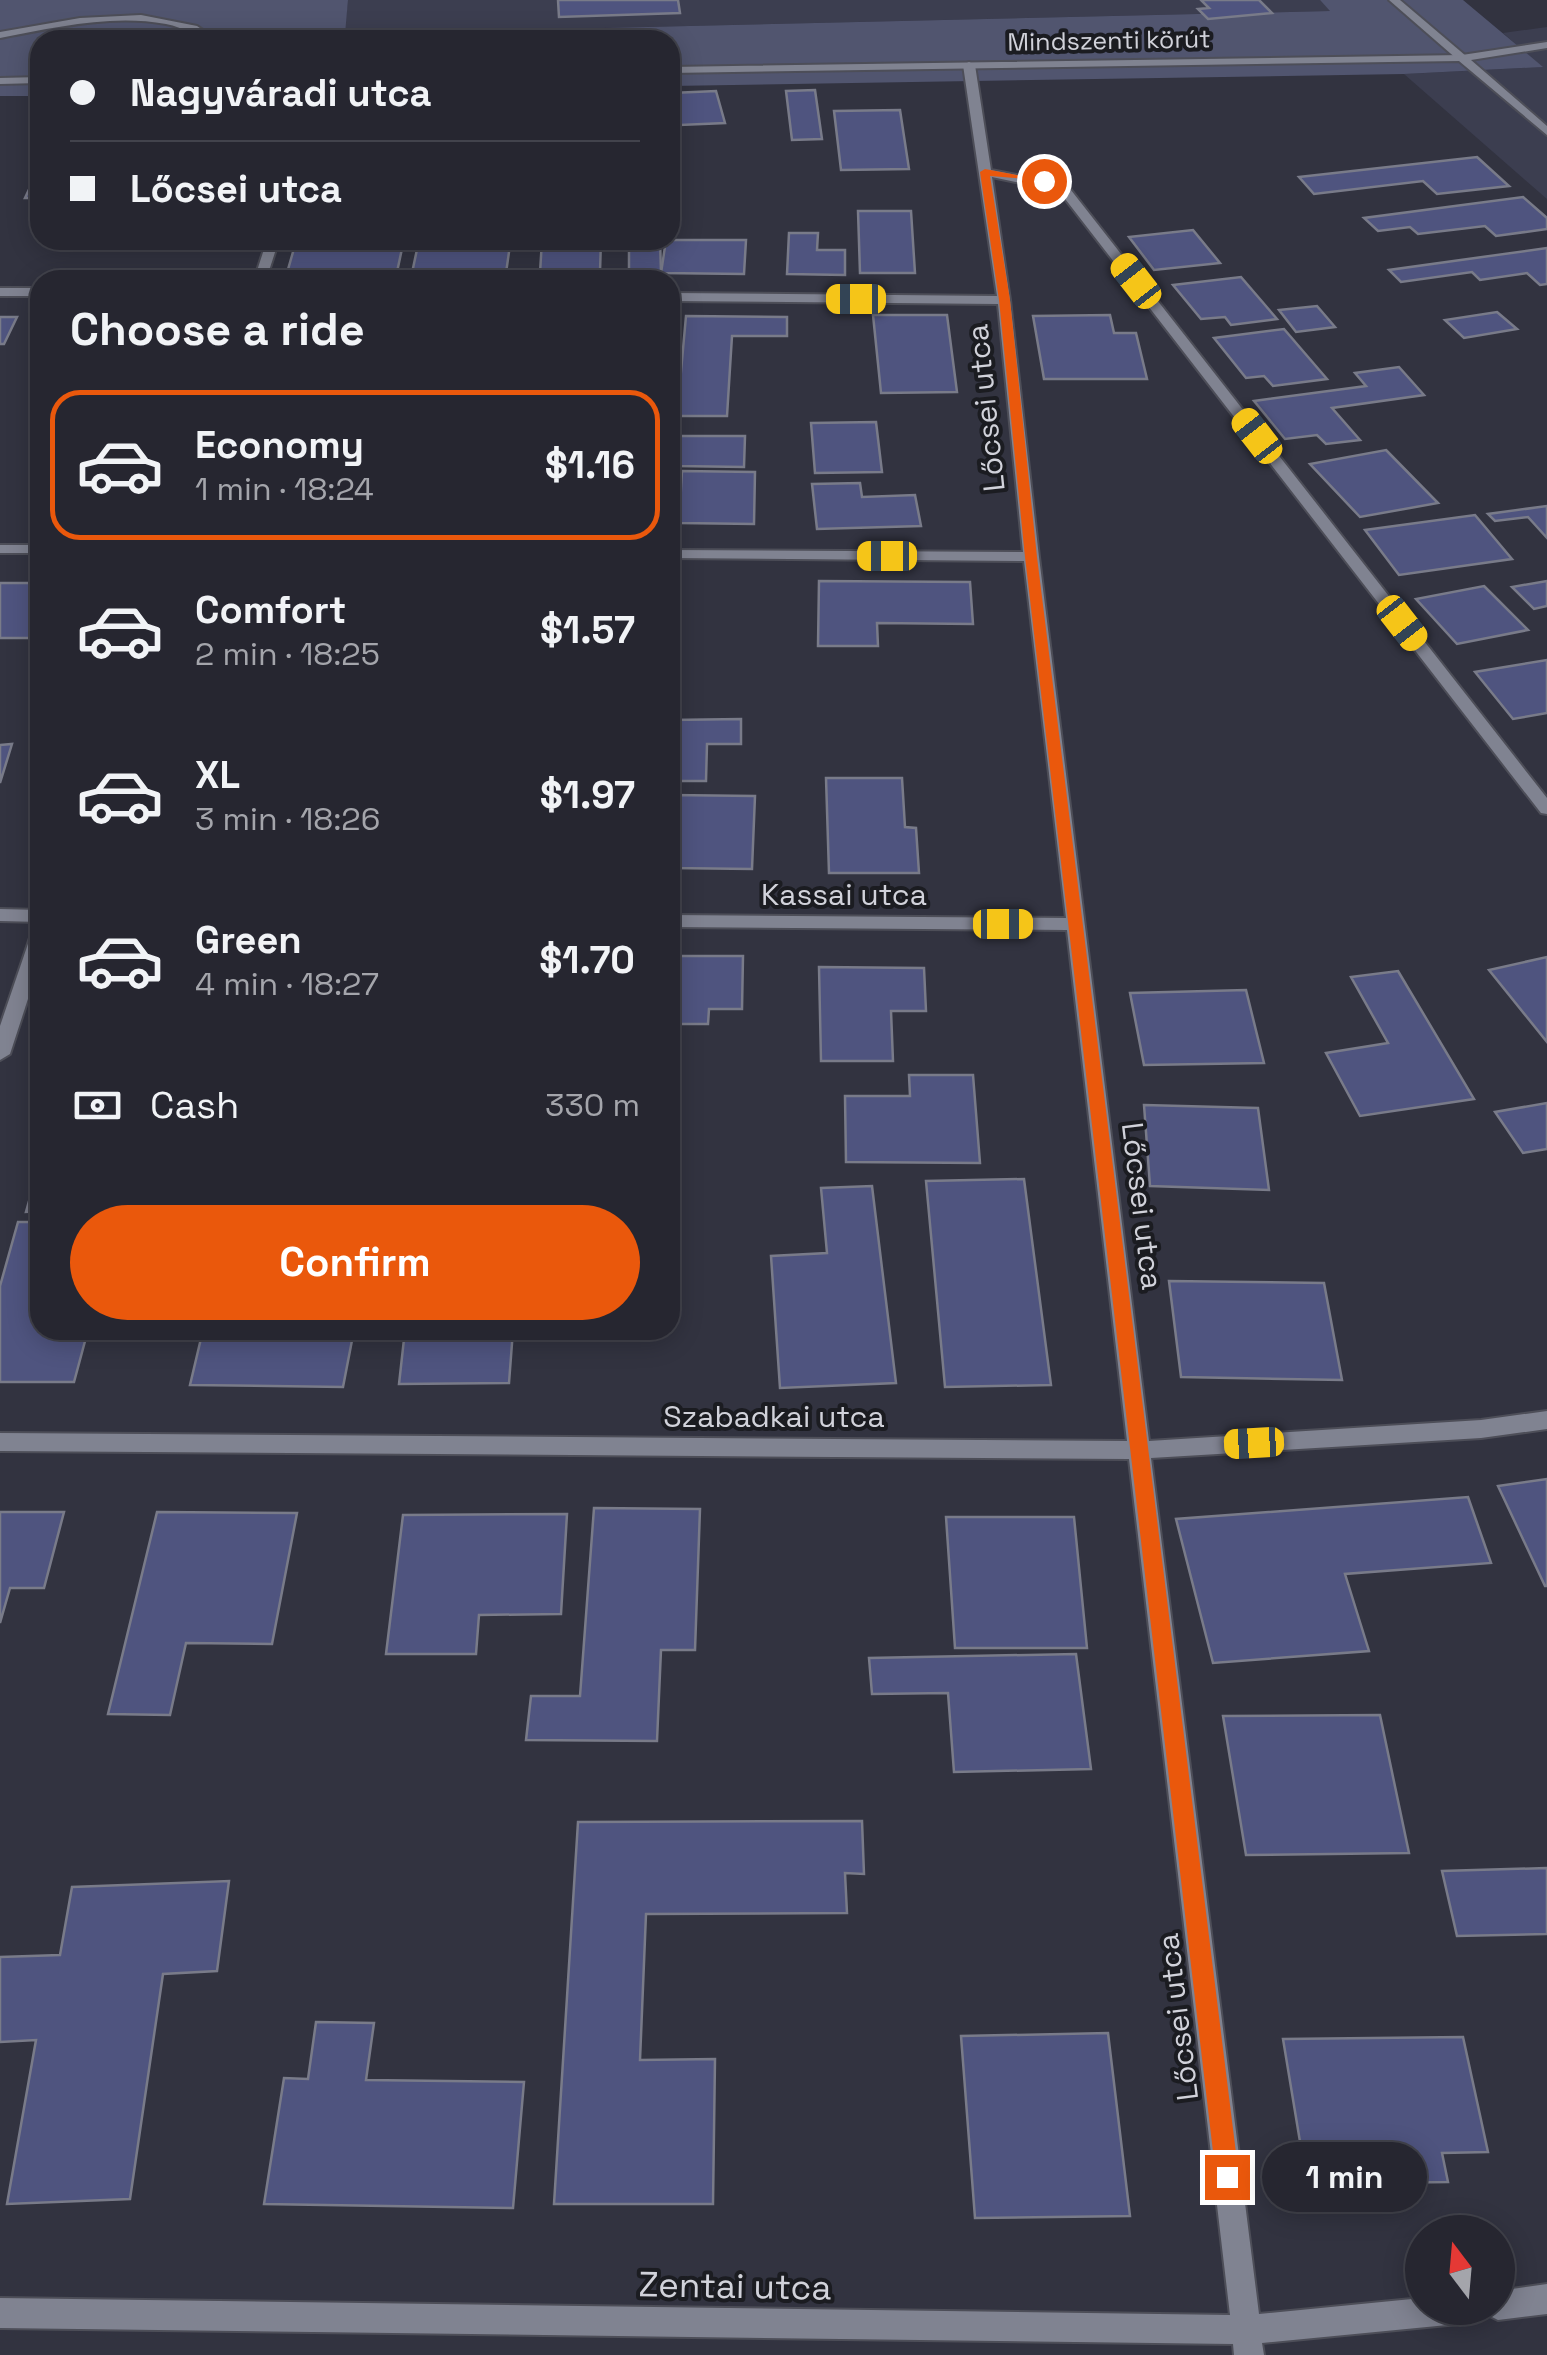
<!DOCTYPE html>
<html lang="en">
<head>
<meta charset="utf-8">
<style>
  :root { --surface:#262630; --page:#2e2e38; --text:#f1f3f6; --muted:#a4a5ab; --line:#42434c; --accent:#ea580c }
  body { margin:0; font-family:"Space Grotesk",sans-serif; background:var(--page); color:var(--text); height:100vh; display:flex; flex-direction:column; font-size:38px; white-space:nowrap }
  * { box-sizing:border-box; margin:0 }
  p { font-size:32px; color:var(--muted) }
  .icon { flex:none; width:55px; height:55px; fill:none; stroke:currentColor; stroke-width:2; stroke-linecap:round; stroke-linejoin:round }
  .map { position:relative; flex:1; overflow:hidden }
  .side { position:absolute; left:30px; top:270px; width:650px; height:1070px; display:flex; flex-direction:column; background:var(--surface); border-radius:30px; box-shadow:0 5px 25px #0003,0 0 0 2px var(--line) }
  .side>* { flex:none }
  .top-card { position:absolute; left:30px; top:30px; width:650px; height:220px; border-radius:30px; box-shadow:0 5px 25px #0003,0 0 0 2px var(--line); display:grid; align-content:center; height:220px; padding:0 40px; background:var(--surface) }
  .needle { width:65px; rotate:344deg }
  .tools { position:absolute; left:1405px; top:2215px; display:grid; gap:20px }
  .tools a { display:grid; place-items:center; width:110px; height:110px; border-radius:50%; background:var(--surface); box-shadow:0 5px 25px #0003,0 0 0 2px var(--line); font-size:50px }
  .end { position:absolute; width:45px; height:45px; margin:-22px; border:12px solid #ea580c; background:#fff; box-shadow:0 0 0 5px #fff }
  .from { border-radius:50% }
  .bubble { position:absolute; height:70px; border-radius:35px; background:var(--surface); box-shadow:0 5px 25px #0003,0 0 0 2px var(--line); font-size:32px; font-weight:700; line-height:70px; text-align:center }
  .car { position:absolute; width:30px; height:60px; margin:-30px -15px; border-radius:12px; box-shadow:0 0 8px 2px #0007; background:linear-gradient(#f5c518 24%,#345 0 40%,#f5c518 0 76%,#345 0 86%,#f5c518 0) }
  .top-card b { display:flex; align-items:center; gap:35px; height:95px; font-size:38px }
  .top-card b+b { border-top:2px solid var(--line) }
  .top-card i { width:25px; height:25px; background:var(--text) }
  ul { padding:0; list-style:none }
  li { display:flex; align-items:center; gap:30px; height:150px; margin:0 20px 15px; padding:0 20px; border:5px solid transparent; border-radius:30px }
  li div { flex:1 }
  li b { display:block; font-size:38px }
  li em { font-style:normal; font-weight:700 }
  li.current { border-color:var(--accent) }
  li>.icon { width:90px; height:90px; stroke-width:1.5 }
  h2 { padding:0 40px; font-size:45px; line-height:120px }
  .pay { display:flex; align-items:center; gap:25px; height:110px; padding:0 40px; font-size:38px }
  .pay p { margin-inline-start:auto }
  .action { display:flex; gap:20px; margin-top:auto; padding:20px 40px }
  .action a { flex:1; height:115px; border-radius:60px; background:var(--accent); color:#fff; font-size:40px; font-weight:700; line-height:115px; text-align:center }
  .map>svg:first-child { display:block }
</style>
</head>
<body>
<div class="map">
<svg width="1547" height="2355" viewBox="0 0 1547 2355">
  <rect width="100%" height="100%" fill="#323340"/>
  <g fill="#3c3e50">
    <path d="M348 0H1320L1331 11 344 34Z"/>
    <path d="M1547 27V199L1404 74 1541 67 1503 33Z"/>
  </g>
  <path fill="#51556f" d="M0 0H348L345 34 1330 11 1320 0H1463L1543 67 1404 74 670 86V40H40V96H0Z"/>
  <g fill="#4f547f" stroke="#797b89" stroke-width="2.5">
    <path d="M558 0H678L680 13 559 17Z"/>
    <path d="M1201 0H1259L1272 13 1208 19 1198 9 1209 8Z"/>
    <path d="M815 90 822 139 792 140 786 91Z"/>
    <path d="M716 91 725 123 680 125 672 93Z"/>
    <path d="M900 110 909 169 841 170 834 111Z"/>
    <path d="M1477 157 1509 186 1437 194 1423 181 1314 194 1299 177Z"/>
    <path d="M40 166V198H25Z"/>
    <path d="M1523 197 1547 218V229L1496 236 1485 226 1418 234 1410 227 1378 231 1364 218Z"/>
    <path d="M858 211H911L915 273H860Z"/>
    <path d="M1193 230 1220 263 1154 270 1129 237Z"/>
    <path d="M789 233H818L817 250H845V275L787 274Z"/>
    <path d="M419 240 510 245 506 273H412Z"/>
    <path d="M542 240H601L600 272 540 273Z"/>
    <path d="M603 240H660L661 272 629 273V245H602Z"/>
    <path d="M666 240H746L744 274 661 273Z"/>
    <path d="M403 244 397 272 287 273 295 245Z"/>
    <path d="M1547 248V284L1540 285 1527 273 1480 280 1472 272 1401 282 1389 270Z"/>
    <path d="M1241 277 1277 319 1231 325 1225 317 1201 319 1173 285Z"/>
    <path d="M1317 306 1335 327 1296 332 1279 310Z"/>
    <path d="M1497 312 1517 329 1464 338 1445 320Z"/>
    <path d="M873 315H947L957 392 881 393Z"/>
    <path d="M1110 315 1114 333H1136L1147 379H1044L1033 316Z"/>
    <path d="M686 316 787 317V336H732L727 416H677Z"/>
    <path d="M0 317H17L4 344H0Z"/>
    <path d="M1284 329 1327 379 1273 386 1264 376 1246 378 1214 338Z"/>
    <path d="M1399 367 1424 395 1332 408 1360 440 1326 444 1317 435 1285 439 1254 401 1366 386 1355 373Z"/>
    <path d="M876 422 882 472 815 473 811 423Z"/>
    <path d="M679 436H745L744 467 677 466Z"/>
    <path d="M1386 450 1438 503 1360 517 1310 464Z"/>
    <path d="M682 471 755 472 754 524 679 523Z"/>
    <path d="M860 483 862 497 915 495 921 526 817 529 812 484Z"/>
    <path d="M1547 506V538L1528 517 1495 521 1488 514Z"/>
    <path d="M1475 515 1512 559 1399 575 1365 530Z"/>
    <path d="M819 581 970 582 973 624 877 623 878 646H818Z"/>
    <path d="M1547 581V606L1534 609 1512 587Z"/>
    <rect x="0" y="583" width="40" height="55"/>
    <path d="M1484 586 1528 630 1457 644 1416 599Z"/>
    <path d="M1547 660V713L1513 719 1475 672Z"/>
    <path d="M741 719V744H707L706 781H670V720Z"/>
    <path d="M12 744 0 783V745Z"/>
    <path d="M826 778H902L905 827 916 828 919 873H829Z"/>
    <path d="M670 795 755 796 752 869 670 868Z"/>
    <path d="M670 956H743L742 1009H709L708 1024H670Z"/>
    <path d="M1547 957V1042L1489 970Z"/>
    <path d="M819 967 924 968 926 1011H891L893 1061H821Z"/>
    <path d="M1398 971 1474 1099 1360 1116 1326 1053 1388 1043 1351 977Z"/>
    <path d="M1246 990 1264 1063 1144 1065 1130 993Z"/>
    <path d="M909 1075H973L980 1163 846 1162 845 1096H910Z"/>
    <path d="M1547 1103V1149L1523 1153 1495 1112Z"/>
    <path d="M1144 1105 1258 1108 1269 1190 1150 1186Z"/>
    <path d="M40 1162V1211L26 1212Z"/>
    <path d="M1024 1179 1051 1385 945 1387 926 1181Z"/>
    <path d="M872 1186 896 1383 780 1388 771 1256 827 1253 821 1188Z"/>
    <path d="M18 1222H40V1330H88L74 1382H0V1286Z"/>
    <path d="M1169 1281 1324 1283 1342 1380 1181 1377Z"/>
    <path d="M203 1330H354L343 1387 190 1385Z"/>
    <path d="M405 1330H513L509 1383 399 1384Z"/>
    <path d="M1547 1479V1586H1545L1498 1486Z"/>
    <path d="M1468 1497 1491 1563 1345 1574 1369 1651 1213 1663 1176 1519Z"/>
    <path d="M594 1508 700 1509 695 1650H661L657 1741 526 1740 531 1696H580Z"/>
    <path d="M0 1512H64L44 1588H10L0 1623Z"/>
    <path d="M157 1512 297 1513 272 1644 186 1643 170 1715 108 1714Z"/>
    <path d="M567 1514 561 1614 479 1615 476 1654H386L403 1515Z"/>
    <path d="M946 1517H1074L1087 1648H955Z"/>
    <path d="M1076 1654 1091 1769 954 1772 948 1693 872 1694 869 1658Z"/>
    <path d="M1380 1715 1409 1853 1246 1855 1223 1716Z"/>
    <path d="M862 1821 864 1874 845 1873 847 1913 646 1914 640 2060 715 2059 713 2204H554L578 1822Z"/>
    <path d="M1547 1868V1934L1457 1936 1442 1871Z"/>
    <path d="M229 1881 217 1971 163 1974 130 2199 7 2204 36 2040 0 2042V1957L60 1955 72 1887Z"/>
    <path d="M316 2022 374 2023 366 2080 524 2082 513 2208 264 2204 284 2078 308 2079Z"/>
    <path d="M1108 2033 1130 2216 975 2218 961 2036Z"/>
    <path d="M1463 2037 1488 2152 1442 2153 1448 2182 1307 2184 1283 2039Z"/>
  </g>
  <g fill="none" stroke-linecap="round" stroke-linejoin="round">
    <g stroke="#4d4e58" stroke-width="4">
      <g id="minor">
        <path d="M1389 0H1400L1466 56V60H1458Z"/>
        <path d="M141 15 197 26 217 40C199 40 184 27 166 24 111 14 53 28 0 38V32L80 18Z"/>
        <path d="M969 62 975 65 991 170 1067 185 1547 798V814L1541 813 1059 191 992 177 1010 300 1039 557 1149 1441 1481 1420 1547 1411V1429L1481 1438 1151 1458 1259 2314 1422 2298V2308H1482L1478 2318 1468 2323 1262 2343 1264 2355H1234L1233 2344 0 2328V2298L1230 2315 1129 1459 0 1451V1433L1127 1441 1067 930 670 927V915L1066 918 1024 561 670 558V550L1023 552 998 304 670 301V293L997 296 963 65Z"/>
        <path d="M267 240H279L266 280H254Z"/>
        <rect x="0" y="288" width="40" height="8"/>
        <rect x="0" y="545" width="40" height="8"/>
        <path d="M0 909 40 910V922L0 921Z"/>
        <path d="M40 929V962L10 1054 0 1060V1026L31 935Z"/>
        <path d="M1547 2284V2314L1498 2320 1488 2315 1485 2308H1498V2291Z"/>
      </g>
    </g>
    <g stroke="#4d4e58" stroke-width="4">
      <g id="tertiary">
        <path d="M1547 42V48L1471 60 1547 126V135L1459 61 670 73V67L1462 55Z"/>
        <path d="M40 77V83L0 84V78Z"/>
      </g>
    </g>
    <use href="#minor" fill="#808391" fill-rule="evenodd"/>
    <use href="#tertiary" fill="#808391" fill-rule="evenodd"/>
  </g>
  <path fill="#ea580c" d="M985 169 1049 181 990 176 1010 300 1037 557 1239 2177 1227 2188 1216 2177 1025 557 999 300 980 172Z"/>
  <g text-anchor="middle" stroke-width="8" stroke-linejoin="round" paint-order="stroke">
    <g font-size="25" fill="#d1d2da" stroke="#1b1c21">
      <text transform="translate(1109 40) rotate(-1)" y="9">Mindszenti körút</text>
    </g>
    <g font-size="30" fill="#d1d2da" stroke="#1b1c21">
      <text transform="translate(986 408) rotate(-96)" y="10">Lőcsei utca</text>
      <text x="844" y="905">Kassai utca</text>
      <text transform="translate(1142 1206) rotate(83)" y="10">Lőcsei utca</text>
      <text x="774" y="1427">Szabadkai utca</text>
      <text transform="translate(1178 2017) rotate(-97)" y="10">Lőcsei utca</text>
    </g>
    <g font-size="35" fill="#d1d2da" stroke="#1b1c21">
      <text transform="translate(735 2286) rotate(1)" y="12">Zentai utca</text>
    </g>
  </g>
</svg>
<div class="tools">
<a><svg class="needle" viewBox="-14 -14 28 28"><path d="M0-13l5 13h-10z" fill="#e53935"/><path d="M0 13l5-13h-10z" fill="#a4a5ab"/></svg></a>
</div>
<i class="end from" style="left:1044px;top:181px"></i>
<i class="end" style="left:1227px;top:2177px"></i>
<div class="bubble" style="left:1262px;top:2142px;width:165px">1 min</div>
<i class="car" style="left:1136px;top:281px;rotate:322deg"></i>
<i class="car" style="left:856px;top:299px;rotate:270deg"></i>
<i class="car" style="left:1257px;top:436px;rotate:322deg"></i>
<i class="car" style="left:887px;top:556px;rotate:270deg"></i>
<i class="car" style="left:1402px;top:623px;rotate:142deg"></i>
<i class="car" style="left:1003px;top:924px;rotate:90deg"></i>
<i class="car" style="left:1254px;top:1443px;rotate:267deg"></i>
<div class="top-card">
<b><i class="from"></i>Nagyváradi utca</b>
<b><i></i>Lőcsei utca</b>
</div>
<section class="side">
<h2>Choose a ride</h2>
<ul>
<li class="current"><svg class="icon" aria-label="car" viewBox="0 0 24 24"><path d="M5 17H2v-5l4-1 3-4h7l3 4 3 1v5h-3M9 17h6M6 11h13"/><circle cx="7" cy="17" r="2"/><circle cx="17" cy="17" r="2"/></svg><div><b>Economy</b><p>1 min · 18:24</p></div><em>$1.16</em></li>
<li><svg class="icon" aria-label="car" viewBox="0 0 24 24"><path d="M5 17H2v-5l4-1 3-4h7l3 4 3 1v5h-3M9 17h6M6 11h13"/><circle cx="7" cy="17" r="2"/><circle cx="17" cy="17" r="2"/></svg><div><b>Comfort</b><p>2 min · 18:25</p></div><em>$1.57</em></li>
<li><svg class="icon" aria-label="car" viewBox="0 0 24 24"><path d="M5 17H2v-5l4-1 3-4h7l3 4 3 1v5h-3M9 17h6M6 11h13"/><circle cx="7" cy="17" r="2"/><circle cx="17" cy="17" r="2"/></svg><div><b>XL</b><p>3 min · 18:26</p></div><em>$1.97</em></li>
<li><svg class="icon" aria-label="car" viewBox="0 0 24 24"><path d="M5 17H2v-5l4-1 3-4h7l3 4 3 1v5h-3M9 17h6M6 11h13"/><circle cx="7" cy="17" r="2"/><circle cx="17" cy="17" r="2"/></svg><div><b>Green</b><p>4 min · 18:27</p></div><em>$1.70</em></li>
</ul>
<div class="pay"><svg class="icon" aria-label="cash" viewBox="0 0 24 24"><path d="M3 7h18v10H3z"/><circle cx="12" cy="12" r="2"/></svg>Cash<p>330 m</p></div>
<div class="action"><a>Confirm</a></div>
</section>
</div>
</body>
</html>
